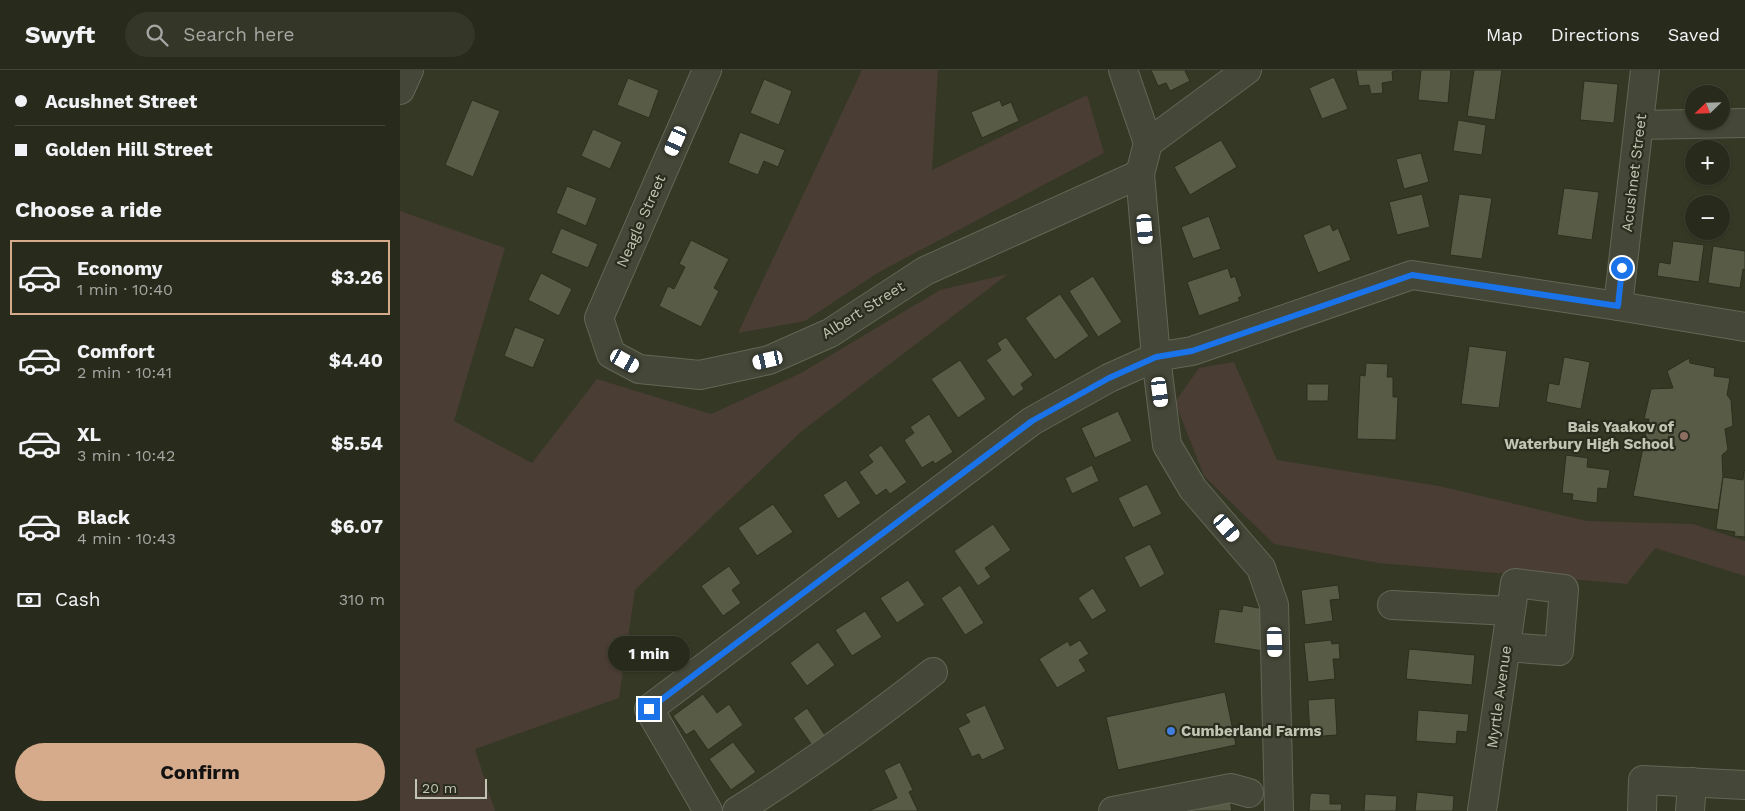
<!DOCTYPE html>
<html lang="en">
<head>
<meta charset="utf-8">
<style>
  :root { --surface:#282a1b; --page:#343628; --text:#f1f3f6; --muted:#a5a7a3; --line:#44463a; --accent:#d6ab8b }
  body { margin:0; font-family:"Work Sans",sans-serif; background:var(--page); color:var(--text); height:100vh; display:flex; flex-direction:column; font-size:19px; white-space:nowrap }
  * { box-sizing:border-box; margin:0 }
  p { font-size:16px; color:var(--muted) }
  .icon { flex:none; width:28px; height:28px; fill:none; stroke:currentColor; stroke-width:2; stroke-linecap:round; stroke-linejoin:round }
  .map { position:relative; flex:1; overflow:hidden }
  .details { display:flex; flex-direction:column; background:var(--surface); width:400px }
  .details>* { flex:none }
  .guide { display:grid; align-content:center; height:110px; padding:0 15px; background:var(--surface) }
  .needle { width:32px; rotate:247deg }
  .buttons { position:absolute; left:1285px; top:15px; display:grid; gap:10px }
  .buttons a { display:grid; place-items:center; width:45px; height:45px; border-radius:50%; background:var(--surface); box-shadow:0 1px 4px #0004,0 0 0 1px var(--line); font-size:25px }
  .scale { position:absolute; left:15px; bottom:12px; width:72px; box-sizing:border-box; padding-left:5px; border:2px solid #c1c4b3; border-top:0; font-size:14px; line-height:18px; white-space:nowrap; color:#c1c4b3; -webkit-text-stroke:4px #2a2d1d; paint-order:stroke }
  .end { position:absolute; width:22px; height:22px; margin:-11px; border:6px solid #1a73e8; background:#fff; box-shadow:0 0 0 2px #fff }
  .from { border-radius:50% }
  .bubble { position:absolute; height:35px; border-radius:18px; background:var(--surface); box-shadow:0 1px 4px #0004,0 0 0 1px var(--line); font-size:16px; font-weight:700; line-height:35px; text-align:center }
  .car { position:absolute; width:15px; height:30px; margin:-15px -8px; border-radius:6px; box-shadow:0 0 4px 1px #0007; background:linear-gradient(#fff 24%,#345 0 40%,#fff 0 76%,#345 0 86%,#fff 0) }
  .guide b { display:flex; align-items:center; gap:18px; height:48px; font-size:19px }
  .guide b+b { border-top:1px solid var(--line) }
  .guide i { width:12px; height:12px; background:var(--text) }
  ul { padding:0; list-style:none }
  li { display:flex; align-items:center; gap:15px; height:75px; margin:0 10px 8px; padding:0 5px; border:2px solid transparent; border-radius:0px }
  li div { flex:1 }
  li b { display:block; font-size:19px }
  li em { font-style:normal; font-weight:700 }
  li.on { border-color:var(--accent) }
  li>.icon { width:45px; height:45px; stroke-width:1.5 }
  h2 { padding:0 15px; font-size:22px; line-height:60px }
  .pay { display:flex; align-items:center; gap:12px; height:55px; padding:0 15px; font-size:19px }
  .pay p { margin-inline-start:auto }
  .primary-button { display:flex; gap:10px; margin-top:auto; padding:10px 15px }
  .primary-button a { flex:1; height:58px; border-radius:30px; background:var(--accent); color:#111; font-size:20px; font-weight:700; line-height:58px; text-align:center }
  header { display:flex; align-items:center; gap:30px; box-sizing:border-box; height:70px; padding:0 25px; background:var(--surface); border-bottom:1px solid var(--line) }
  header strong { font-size:24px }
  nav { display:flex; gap:28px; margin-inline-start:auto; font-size:18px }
  .search { width:350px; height:45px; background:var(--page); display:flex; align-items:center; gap:12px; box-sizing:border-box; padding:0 18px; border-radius:28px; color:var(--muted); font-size:19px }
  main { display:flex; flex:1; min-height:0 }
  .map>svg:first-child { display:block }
</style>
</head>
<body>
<header>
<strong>Swyft</strong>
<div class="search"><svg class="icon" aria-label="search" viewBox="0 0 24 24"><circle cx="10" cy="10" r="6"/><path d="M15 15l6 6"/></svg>Search here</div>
<nav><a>Map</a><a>Directions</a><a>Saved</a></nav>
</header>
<main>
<section class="details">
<div class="guide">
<b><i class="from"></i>Acushnet Street</b>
<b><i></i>Golden Hill Street</b>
</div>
<h2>Choose a ride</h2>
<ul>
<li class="on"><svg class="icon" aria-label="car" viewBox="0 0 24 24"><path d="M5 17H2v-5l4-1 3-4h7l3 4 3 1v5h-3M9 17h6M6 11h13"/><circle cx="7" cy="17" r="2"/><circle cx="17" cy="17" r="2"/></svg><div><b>Economy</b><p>1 min · 10:40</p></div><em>$3.26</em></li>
<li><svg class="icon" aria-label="car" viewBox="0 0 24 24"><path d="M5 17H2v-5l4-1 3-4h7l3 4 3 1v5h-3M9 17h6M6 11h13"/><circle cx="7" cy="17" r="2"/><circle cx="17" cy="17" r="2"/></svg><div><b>Comfort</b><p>2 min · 10:41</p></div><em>$4.40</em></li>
<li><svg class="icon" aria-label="car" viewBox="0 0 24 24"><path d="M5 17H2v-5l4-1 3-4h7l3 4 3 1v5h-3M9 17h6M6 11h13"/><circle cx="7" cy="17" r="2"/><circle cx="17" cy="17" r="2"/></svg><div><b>XL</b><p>3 min · 10:42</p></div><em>$5.54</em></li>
<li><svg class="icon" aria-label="car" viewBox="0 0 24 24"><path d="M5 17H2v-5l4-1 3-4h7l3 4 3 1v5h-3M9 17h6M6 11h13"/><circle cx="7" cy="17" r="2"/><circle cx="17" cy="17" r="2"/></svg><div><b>Black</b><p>4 min · 10:43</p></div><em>$6.07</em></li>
</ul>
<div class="pay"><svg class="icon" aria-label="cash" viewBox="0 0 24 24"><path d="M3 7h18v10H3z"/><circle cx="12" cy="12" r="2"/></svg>Cash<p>310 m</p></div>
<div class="primary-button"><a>Confirm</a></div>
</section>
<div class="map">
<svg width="1345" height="741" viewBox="0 0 1345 741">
  <rect width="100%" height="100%" fill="#353824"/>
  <g fill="#493d34">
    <path d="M462 0H538L532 100 687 25 704 83 479 202 405 251 338 263Z"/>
    <path d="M0 141 105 178 54 351 132 393 197 309 311 344 401 303 540 220 608 204 402 361 235 520 219 628 75 679 95 741H0Z"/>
    <path d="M834 292 877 390 1039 416 1187 451 1293 454 1345 471V506L1255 478 1227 514 979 493 874 474 804 406 775 332 799 298Z"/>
  </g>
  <g fill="#585c46" stroke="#2c2f1f">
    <path d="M751 0H786L785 1 790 11 770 21 766 13 758 16Z"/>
    <path d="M956 0H996V1L992 2 993 11 982 13 983 23 971 24 969 15 959 16Z"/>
    <path d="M1021 0H1051L1048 33 1018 30Z"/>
    <path d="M1074 0H1102L1095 50 1067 46Z"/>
    <path d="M934 7 948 39 922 49 909 18Z"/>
    <path d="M228 8 259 20 249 48 217 35Z"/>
    <path d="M364 9 392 21 379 55 350 43Z"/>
    <path d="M1184 11 1218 14 1214 53 1180 50Z"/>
    <path d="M72 30 100 41 73 107 45 95Z"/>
    <path d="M600 30 602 36 611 32 619 51 582 68 571 42Z"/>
    <path d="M1058 50 1086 55 1082 85 1053 81Z"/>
    <path d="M193 59 222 72 210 99 181 86Z"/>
    <path d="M340 62 385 80 378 97 364 91 358 105 328 93Z"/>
    <path d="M821 70 837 97 790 125 774 97Z"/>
    <path d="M1021 83 1029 112 1004 119 996 89Z"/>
    <path d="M167 116 197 128 186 156 156 143Z"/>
    <path d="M1164 118 1199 122 1192 170 1157 165Z"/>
    <path d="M1022 124 1030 157 997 165 989 132Z"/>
    <path d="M1059 124 1092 128 1082 189 1050 185Z"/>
    <path d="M809 146 821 179 793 189 781 157Z"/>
    <path d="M930 154 933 161 938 158 951 190 918 203 903 165Z"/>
    <path d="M161 158 198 174 188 198 151 183Z"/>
    <path d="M291 170 329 189 314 218 319 221 301 257 259 236 268 216 274 219 285 197 279 194Z"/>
    <path d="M1273 171 1304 175 1299 212 1257 206 1259 192 1270 194Z"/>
    <path d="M1313 176 1345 181V200L1343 199 1340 218 1308 213Z"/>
    <path d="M828 198 831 208 835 206 842 226 838 228 840 231 799 246 787 212Z"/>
    <path d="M141 203 172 219 159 246 128 230Z"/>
    <path d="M693 206 722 252 698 267 669 221Z"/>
    <path d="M660 224 689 266 655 290 625 248Z"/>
    <path d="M115 257 145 269 133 298 104 286Z"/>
    <path d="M606 267 633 305 621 314 624 319 613 327 586 290 601 280 597 273Z"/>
    <path d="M1069 276 1107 281 1099 338 1061 334Z"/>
    <path d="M1164 287 1190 292 1181 339 1146 332 1149 313 1159 315Z"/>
    <path d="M1289 288 1290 293 1315 298 1314 306 1330 308 1327 325 1331 330 1333 356 1325 359 1328 380 1322 385 1323 407 1318 440 1233 426 1249 349H1244L1251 319 1273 318 1267 301Z"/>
    <path d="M560 290 586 329 558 348 531 309Z"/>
    <path d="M966 293 988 294 987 307H993V327H998L996 370 957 369 960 305 965 306Z"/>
    <path d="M907 314H929L928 331H907Z"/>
    <path d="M718 341 732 371 695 388 681 358Z"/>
    <path d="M529 344 553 382 535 394 533 391 522 398 504 370 514 363 510 357Z"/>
    <path d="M481 375 507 412 490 424 486 419 476 426 459 402 473 392 468 385Z"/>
    <path d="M1166 385 1188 388 1187 397 1210 400 1207 419 1198 418 1197 433 1172 430 1173 424 1162 423Z"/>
    <path d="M692 395 699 411 672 424 665 408Z"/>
    <path d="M1344 400 1345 401V467L1334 466 1335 462 1316 459 1323 407 1343 410Z"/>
    <path d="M446 410 461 433 438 449 423 425Z"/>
    <path d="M747 414 762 444 733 458 718 428Z"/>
    <path d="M373 434 393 462 357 486 338 458Z"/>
    <path d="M593 454 611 480 585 498 591 507 578 516 554 481Z"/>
    <path d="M750 474 765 504 740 518 724 487Z"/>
    <path d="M329 496 341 513 332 520 341 533 323 546 301 516Z"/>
    <path d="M508 510 525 535 497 553 480 528Z"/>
    <path d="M560 515 584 553 565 565 541 528Z"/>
    <path d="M938 515 940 529 930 530 933 551 905 555 901 520Z"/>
    <path d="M693 518 707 541 692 550 678 528Z"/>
    <path d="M843 535 869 540 863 581 814 573 819 540 822 539 842 542Z"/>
    <path d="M465 541 482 567 452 586 435 560Z"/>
    <path d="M680 570 689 584 679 590 686 601 657 618 639 589 668 571 670 576Z"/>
    <path d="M931 570 932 574 939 573 940 589H933L935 609 908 612 904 573Z"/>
    <path d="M418 572 435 595 407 616 390 593Z"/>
    <path d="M1009 579 1075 585 1072 615 1006 609Z"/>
    <path d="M825 622 836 675 718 700 706 647Z"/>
    <path d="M303 624 317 643 329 634 343 655 308 680 294 660 286 665 273 646Z"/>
    <path d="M935 628 937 665 910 667 908 630Z"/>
    <path d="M585 635 605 679 582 690 579 684 572 687 558 658 570 652 565 644Z"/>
    <path d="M407 638 425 665 412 675 393 648Z"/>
    <path d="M1018 640 1069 644 1067 662 1057 661 1056 674 1016 671Z"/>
    <path d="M333 672 356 702 331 720 309 689Z"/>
    <path d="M500 692 513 720 509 722 518 741H469L497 728 484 700Z"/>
    <path d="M1017 722 1054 726 1053 741H1015Z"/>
    <path d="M912 723 930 724V734H942L941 741H909L910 725Z"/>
    <path d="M965 724 997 726 996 741H964Z"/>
    <path d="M830 730 832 741H773Z"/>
  </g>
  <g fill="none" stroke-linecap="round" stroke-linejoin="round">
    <g stroke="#636656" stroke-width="30">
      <g id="minor">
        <path d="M307 0 199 248 211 284 239 299 300 305 369 290 430 263 525 201 740 104"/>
        <path d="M723 0 748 73 740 104 756 287 767 375 793 419 861 498 874 535 879 741"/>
        <path d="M0 20 9 0"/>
        <path d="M1239 55 1345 53"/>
        <path d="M748 73 847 0"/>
        <path d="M1218 236 1245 0"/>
        <path d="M992 535 1110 541"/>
        <path d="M308 741 249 639 632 351 709 308 756 287 792 281 1012 205 1218 236 1345 257"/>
        <path d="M337 741C405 698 471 651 533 602"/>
        <path d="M713 741 831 718 849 723"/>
        <path d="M1082 741 1115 513 1164 519 1159 581 1106 577"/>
        <path d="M1242 741 1243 710 1345 715"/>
        <path d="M1290 741 1292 712"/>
      </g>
    </g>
    <use href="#minor" stroke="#454838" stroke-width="28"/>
  </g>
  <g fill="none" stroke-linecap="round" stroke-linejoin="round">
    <path stroke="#1a73e8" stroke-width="6" d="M249 639 632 351 709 308 756 287 792 281 1012 205 1218 236 1222 198"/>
  </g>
  <circle fill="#8d6e63" stroke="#2a2d1d" stroke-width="2" cx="1284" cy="366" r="5"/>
  <circle fill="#3f7fe0" stroke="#2a2d1d" stroke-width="2" cx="771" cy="661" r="5"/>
  <g text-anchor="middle" stroke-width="4.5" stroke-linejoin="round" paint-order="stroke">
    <g font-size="15" fill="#c1c4b3" stroke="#2a2d1d">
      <text transform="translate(1234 103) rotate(-83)" y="5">Acushnet Street</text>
      <text transform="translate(241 151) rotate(-66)" y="5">Neagle Street</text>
      <text transform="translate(463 240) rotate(-32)" y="5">Albert Street</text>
      <text transform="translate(1099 627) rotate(-82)" y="5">Myrtle Avenue</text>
    </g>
    <g font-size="15" font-weight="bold" fill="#c1c4b3" stroke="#2a2d1d" text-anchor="end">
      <text x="1274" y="362">Bais Yaakov of<tspan x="1274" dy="17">Waterbury High School</tspan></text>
      <text x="781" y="666" text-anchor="start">Cumberland Farms</text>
    </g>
  </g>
</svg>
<div class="buttons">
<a><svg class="needle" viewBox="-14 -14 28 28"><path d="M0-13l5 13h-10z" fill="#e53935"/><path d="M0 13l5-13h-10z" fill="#a5a7a3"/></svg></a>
<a>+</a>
<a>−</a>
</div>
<div class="scale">20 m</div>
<i class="end from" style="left:1222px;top:198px"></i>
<i class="end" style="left:249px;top:639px"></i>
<div class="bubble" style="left:208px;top:566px;width:82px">1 min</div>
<i class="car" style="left:276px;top:71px;rotate:204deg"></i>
<i class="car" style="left:745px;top:159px;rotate:175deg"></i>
<i class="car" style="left:368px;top:290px;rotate:257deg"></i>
<i class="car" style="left:225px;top:291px;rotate:119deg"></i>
<i class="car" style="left:760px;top:322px;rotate:173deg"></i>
<i class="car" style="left:827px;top:458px;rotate:139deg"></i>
<i class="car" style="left:875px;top:572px;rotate:178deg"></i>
</div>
</main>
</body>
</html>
